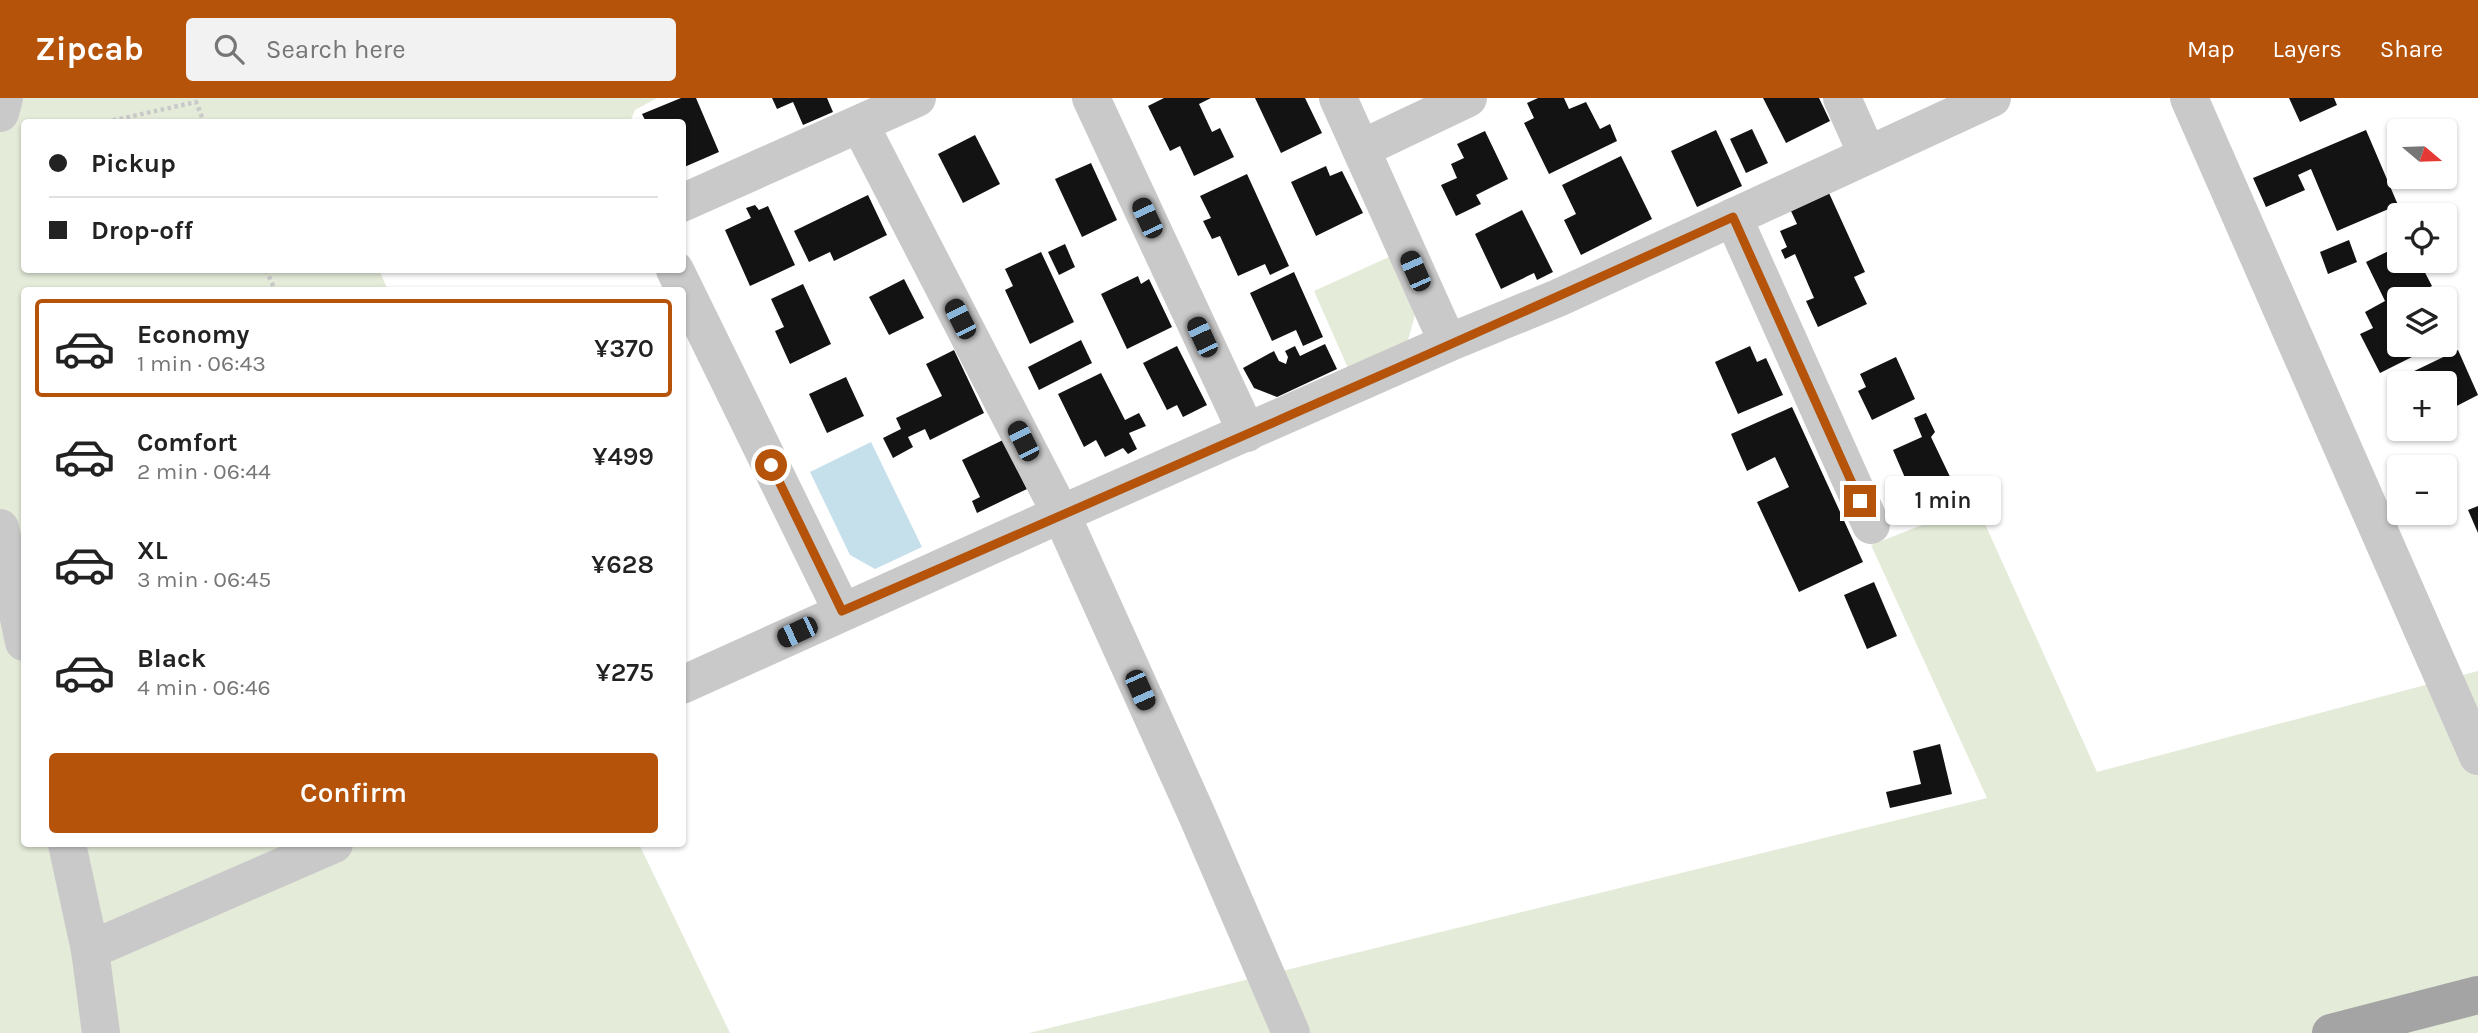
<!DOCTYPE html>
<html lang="en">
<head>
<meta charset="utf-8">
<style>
  :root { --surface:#fff; --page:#f2f2f2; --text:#222; --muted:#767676; --line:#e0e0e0; --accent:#b45309 }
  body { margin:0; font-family:Karla,sans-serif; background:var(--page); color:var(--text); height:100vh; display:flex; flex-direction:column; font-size:26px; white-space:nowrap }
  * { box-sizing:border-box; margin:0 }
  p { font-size:23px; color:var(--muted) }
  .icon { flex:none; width:38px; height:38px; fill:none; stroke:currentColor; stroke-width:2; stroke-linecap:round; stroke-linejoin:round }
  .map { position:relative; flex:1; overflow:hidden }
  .drawer { position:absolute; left:21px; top:189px; width:665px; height:560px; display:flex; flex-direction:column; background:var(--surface); border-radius:7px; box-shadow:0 2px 5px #0004 }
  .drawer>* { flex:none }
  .banner { position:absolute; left:21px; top:21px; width:665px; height:154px; border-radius:7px; box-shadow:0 2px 5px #0004; display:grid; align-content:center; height:154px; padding:0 28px; background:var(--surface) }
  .needle { width:46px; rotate:109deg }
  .tools { position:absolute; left:2387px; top:21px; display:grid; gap:14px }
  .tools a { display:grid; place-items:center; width:70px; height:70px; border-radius:7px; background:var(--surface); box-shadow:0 2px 5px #0004; font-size:35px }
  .end { position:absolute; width:32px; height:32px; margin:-16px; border:9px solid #b45309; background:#fff; box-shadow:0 0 0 4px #fff }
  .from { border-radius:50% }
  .bubble { position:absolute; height:49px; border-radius:7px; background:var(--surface); box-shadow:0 2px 5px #0004; font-size:23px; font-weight:600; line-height:49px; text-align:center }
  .car { position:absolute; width:21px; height:42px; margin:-21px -10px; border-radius:9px; box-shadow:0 0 5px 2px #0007; background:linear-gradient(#222 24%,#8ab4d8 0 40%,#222 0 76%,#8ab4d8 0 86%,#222 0) }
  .banner b { display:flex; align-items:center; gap:24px; height:66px; font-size:26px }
  .banner b+b { border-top:2px solid var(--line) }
  .banner i { width:18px; height:18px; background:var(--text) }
  ul { padding:12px 0 0; list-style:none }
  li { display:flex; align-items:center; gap:21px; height:98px; margin:0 14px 10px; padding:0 14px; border:4px solid transparent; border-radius:7px }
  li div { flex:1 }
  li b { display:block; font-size:26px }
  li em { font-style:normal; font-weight:600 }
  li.selected { border-color:var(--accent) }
  li>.icon { width:63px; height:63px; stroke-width:1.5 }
  .primary-button { display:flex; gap:14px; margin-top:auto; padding:14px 28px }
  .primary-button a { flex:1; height:80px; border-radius:7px; background:var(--accent); color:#fff; font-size:28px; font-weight:600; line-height:80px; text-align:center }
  header { display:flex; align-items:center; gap:42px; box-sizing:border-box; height:98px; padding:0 35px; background:var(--accent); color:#fff }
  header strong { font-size:33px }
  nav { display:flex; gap:38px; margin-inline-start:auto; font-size:24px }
  .search { width:490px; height:63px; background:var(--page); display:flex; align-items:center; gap:18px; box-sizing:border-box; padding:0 24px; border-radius:7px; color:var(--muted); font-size:26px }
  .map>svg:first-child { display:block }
</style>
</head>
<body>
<header>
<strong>Zipcab</strong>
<div class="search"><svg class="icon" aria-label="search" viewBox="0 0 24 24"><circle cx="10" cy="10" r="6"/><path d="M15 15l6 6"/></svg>Search here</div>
<nav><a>Map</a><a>Layers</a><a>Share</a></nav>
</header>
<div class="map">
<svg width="2478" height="935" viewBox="0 0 2478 935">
  <rect width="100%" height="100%" fill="#fff"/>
  <g fill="#e4ebd9">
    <path d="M0 0H657L635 12 630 24H24V172H379L388 192H24V746H639L730 935H0Z"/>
    <path d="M1389 159 1415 217 1408 242 1348 270 1314 193Z"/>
    <path d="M1976 406 2097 674 2478 573V935H1029L1987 700 1871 447Z"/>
  </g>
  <path fill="#c5e0eb" d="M871 344 922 449 875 471 850 457 810 374Z"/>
  <g fill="#131313">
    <path d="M681 0H696L719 54 682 70V24H646L642 16Z"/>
    <path d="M772 0H827L833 14 803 27 793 4 777 11Z"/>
    <path d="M1164 0H1211L1199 6 1212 34 1220 30 1234 59 1194 78 1180 48 1170 53 1148 8Z"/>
    <path d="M1255 0H1305L1322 35 1281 55Z"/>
    <path d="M1538 0H1564L1569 11 1586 4 1600 31 1610 26 1617 43 1549 76 1524 25 1534 20 1527 5Z"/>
    <path d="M1763 0H1819L1830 23 1786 45Z"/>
    <path d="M2289 0H2334L2337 7 2300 24Z"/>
    <path d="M1752 31 1768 65 1746 75 1730 41Z"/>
    <path d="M1716 32 1742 88 1697 109 1671 53Z"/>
    <path d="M2366 32 2398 107 2337 133 2311 71 2298 77 2305 92 2266 109 2253 80Z"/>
    <path d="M1485 33 1508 81 1476 97 1481 106 1456 118 1441 87 1457 80 1451 66 1464 60 1457 46Z"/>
    <path d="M975 37 1000 86 963 105 938 56Z"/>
    <path d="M1621 58 1652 121 1581 157 1564 122 1576 116 1562 87Z"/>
    <path d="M1091 65 1117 122 1082 139 1055 81Z"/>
    <path d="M1326 68 1330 78 1342 73 1363 115 1316 138 1291 84Z"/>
    <path d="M1247 76 1289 168 1270 177 1265 166 1238 178 1220 138 1212 141 1203 123 1211 120 1200 98Z"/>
    <path d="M1829 95 1865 174 1854 179 1867 206 1818 229 1806 203 1814 200 1795 156 1785 161 1781 152 1787 149 1780 133 1797 126 1791 113Z"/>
    <path d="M868 97 887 137 834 163 830 154 809 164 794 133Z"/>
    <path d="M755 107 759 112 768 108 795 167 750 188 725 132 751 120 746 110Z"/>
    <path d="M1522 112 1553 174 1537 182 1534 175 1501 191 1475 136Z"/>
    <path d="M2349 142 2357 164 2328 176 2320 154Z"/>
    <path d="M1065 146 1075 169 1059 177 1048 154Z"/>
    <path d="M2399 148V163H2419L2432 188 2413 198 2415 201H2399V247H2436L2380 275 2360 236 2373 230 2365 214 2385 203 2366 164Z"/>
    <path d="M1041 154 1074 224 1030 246 1005 192 1013 188 1005 171Z"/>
    <path d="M1294 174 1323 239 1303 248 1296 232 1272 243 1250 195Z"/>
    <path d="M1138 178 1141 186 1149 181 1172 229 1127 251 1101 196Z"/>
    <path d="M904 181 924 220 889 237 869 199Z"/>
    <path d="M803 186 831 246 790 266 775 233 784 229 771 201Z"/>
    <path d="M1081 242 1092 265 1039 292 1028 269Z"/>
    <path d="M1325 246 1337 271 1277 299 1254 290 1243 270 1274 253 1279 263 1286 266 1288 259 1285 253 1295 248 1300 258Z"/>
    <path d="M1177 248 1207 307 1183 319 1177 307 1167 312 1143 265Z"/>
    <path d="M1750 248 1757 264 1766 260 1783 297 1738 316 1715 264Z"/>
    <path d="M954 252 984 315 930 342 925 331 908 339 913 349 893 360 883 340 901 331 896 320 942 298 926 266Z"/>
    <path d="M2458 252 2478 297 2445 314V285H2412L2408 276Z"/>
    <path d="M1896 259 1915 301 1872 322 1858 293 1866 289 1860 276Z"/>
    <path d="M1101 275 1125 322 1139 315 1146 328 1129 335 1137 351 1128 356 1123 350 1105 359 1096 342 1084 349 1058 296Z"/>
    <path d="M846 279 864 318 827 335 809 296Z"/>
    <path d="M1792 309 1863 464 1799 494 1757 404 1789 389 1775 359 1747 373 1731 336Z"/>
    <path d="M1926 315 1935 334 1931 339 1953 385 1915 403 1893 352 1922 339 1914 320Z"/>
    <path d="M1003 342 1027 391 977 415 972 403 980 399 962 362Z"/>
    <path d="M2478 408V435L2468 412Z"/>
    <path d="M1874 484 1897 538 1867 551 1844 497Z"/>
    <path d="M1940 646 1952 696 1890 710 1886 694 1921 686 1913 653Z"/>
  </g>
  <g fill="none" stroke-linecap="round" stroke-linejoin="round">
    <g stroke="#c9c9c9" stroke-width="4.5" stroke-dasharray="3.5 3.5" stroke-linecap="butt">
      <path d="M106 24 196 4 204 24"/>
      <path d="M266 172 275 192"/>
    </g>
    <g stroke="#c9c9c9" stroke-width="38">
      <path d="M1091 0 1247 335"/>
      <path d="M1338 0 1448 245"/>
      <path d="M1842 0 1867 56"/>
      <path d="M2189 0 2478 658"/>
      <path d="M0 15 4 0"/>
      <path d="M860 27 1061 416 1197 717 1291 935"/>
      <path d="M1361 51 1468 0"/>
      <path d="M682 105 917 0"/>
      <path d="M1733 119 1871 427"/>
      <path d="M675 172 842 513"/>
      <path d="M0 430 24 544"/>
      <path d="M682 587 1061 416 1448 245 1558 200 1992 0"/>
      <path d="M67 746 90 852 101 935"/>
      <path d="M90 852 334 746"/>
    </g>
    <path stroke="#a4a4a4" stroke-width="38" d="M2331 935 2478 897"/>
  </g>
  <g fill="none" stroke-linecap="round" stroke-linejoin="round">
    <path stroke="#b45309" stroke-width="9" d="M771 367 842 513C1140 383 1438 254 1733 119L1860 403"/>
  </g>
</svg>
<div class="tools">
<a><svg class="needle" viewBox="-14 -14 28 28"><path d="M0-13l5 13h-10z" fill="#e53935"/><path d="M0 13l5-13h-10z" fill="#767676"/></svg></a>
<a><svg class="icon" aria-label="locate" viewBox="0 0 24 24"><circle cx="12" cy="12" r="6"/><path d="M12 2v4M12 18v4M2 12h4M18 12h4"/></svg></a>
<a><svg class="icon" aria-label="layers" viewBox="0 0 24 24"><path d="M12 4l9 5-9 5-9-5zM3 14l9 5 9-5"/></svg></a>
<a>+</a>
<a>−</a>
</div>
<i class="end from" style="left:771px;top:367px"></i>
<i class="end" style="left:1860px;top:403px"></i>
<div class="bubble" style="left:1885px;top:378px;width:116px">1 min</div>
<i class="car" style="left:1147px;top:120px;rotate:335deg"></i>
<i class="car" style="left:1415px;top:173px;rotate:336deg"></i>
<i class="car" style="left:960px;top:221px;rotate:333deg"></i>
<i class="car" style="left:1202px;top:239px;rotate:335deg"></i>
<i class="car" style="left:1023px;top:343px;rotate:333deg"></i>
<i class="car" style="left:797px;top:534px;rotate:245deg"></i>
<i class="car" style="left:1140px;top:592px;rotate:156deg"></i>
<div class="banner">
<b><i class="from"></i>Pickup</b>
<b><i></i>Drop-off</b>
</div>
<section class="drawer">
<ul>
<li class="selected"><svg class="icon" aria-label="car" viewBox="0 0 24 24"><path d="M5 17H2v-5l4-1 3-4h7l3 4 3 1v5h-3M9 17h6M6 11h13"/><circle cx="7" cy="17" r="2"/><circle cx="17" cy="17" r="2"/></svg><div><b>Economy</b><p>1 min · 06:43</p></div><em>¥370</em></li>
<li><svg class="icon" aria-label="car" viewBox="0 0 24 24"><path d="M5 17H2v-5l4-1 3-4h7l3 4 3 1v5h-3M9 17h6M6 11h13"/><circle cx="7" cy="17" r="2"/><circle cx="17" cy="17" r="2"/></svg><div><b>Comfort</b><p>2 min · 06:44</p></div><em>¥499</em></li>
<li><svg class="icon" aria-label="car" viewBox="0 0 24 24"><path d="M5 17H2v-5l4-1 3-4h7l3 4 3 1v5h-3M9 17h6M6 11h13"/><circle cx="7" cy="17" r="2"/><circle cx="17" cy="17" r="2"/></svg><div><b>XL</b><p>3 min · 06:45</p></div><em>¥628</em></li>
<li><svg class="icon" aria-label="car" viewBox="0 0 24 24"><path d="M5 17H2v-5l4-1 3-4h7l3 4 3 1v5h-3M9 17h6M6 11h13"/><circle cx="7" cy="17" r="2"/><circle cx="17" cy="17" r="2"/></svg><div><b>Black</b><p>4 min · 06:46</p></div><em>¥275</em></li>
</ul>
<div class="primary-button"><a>Confirm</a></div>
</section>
</div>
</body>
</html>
